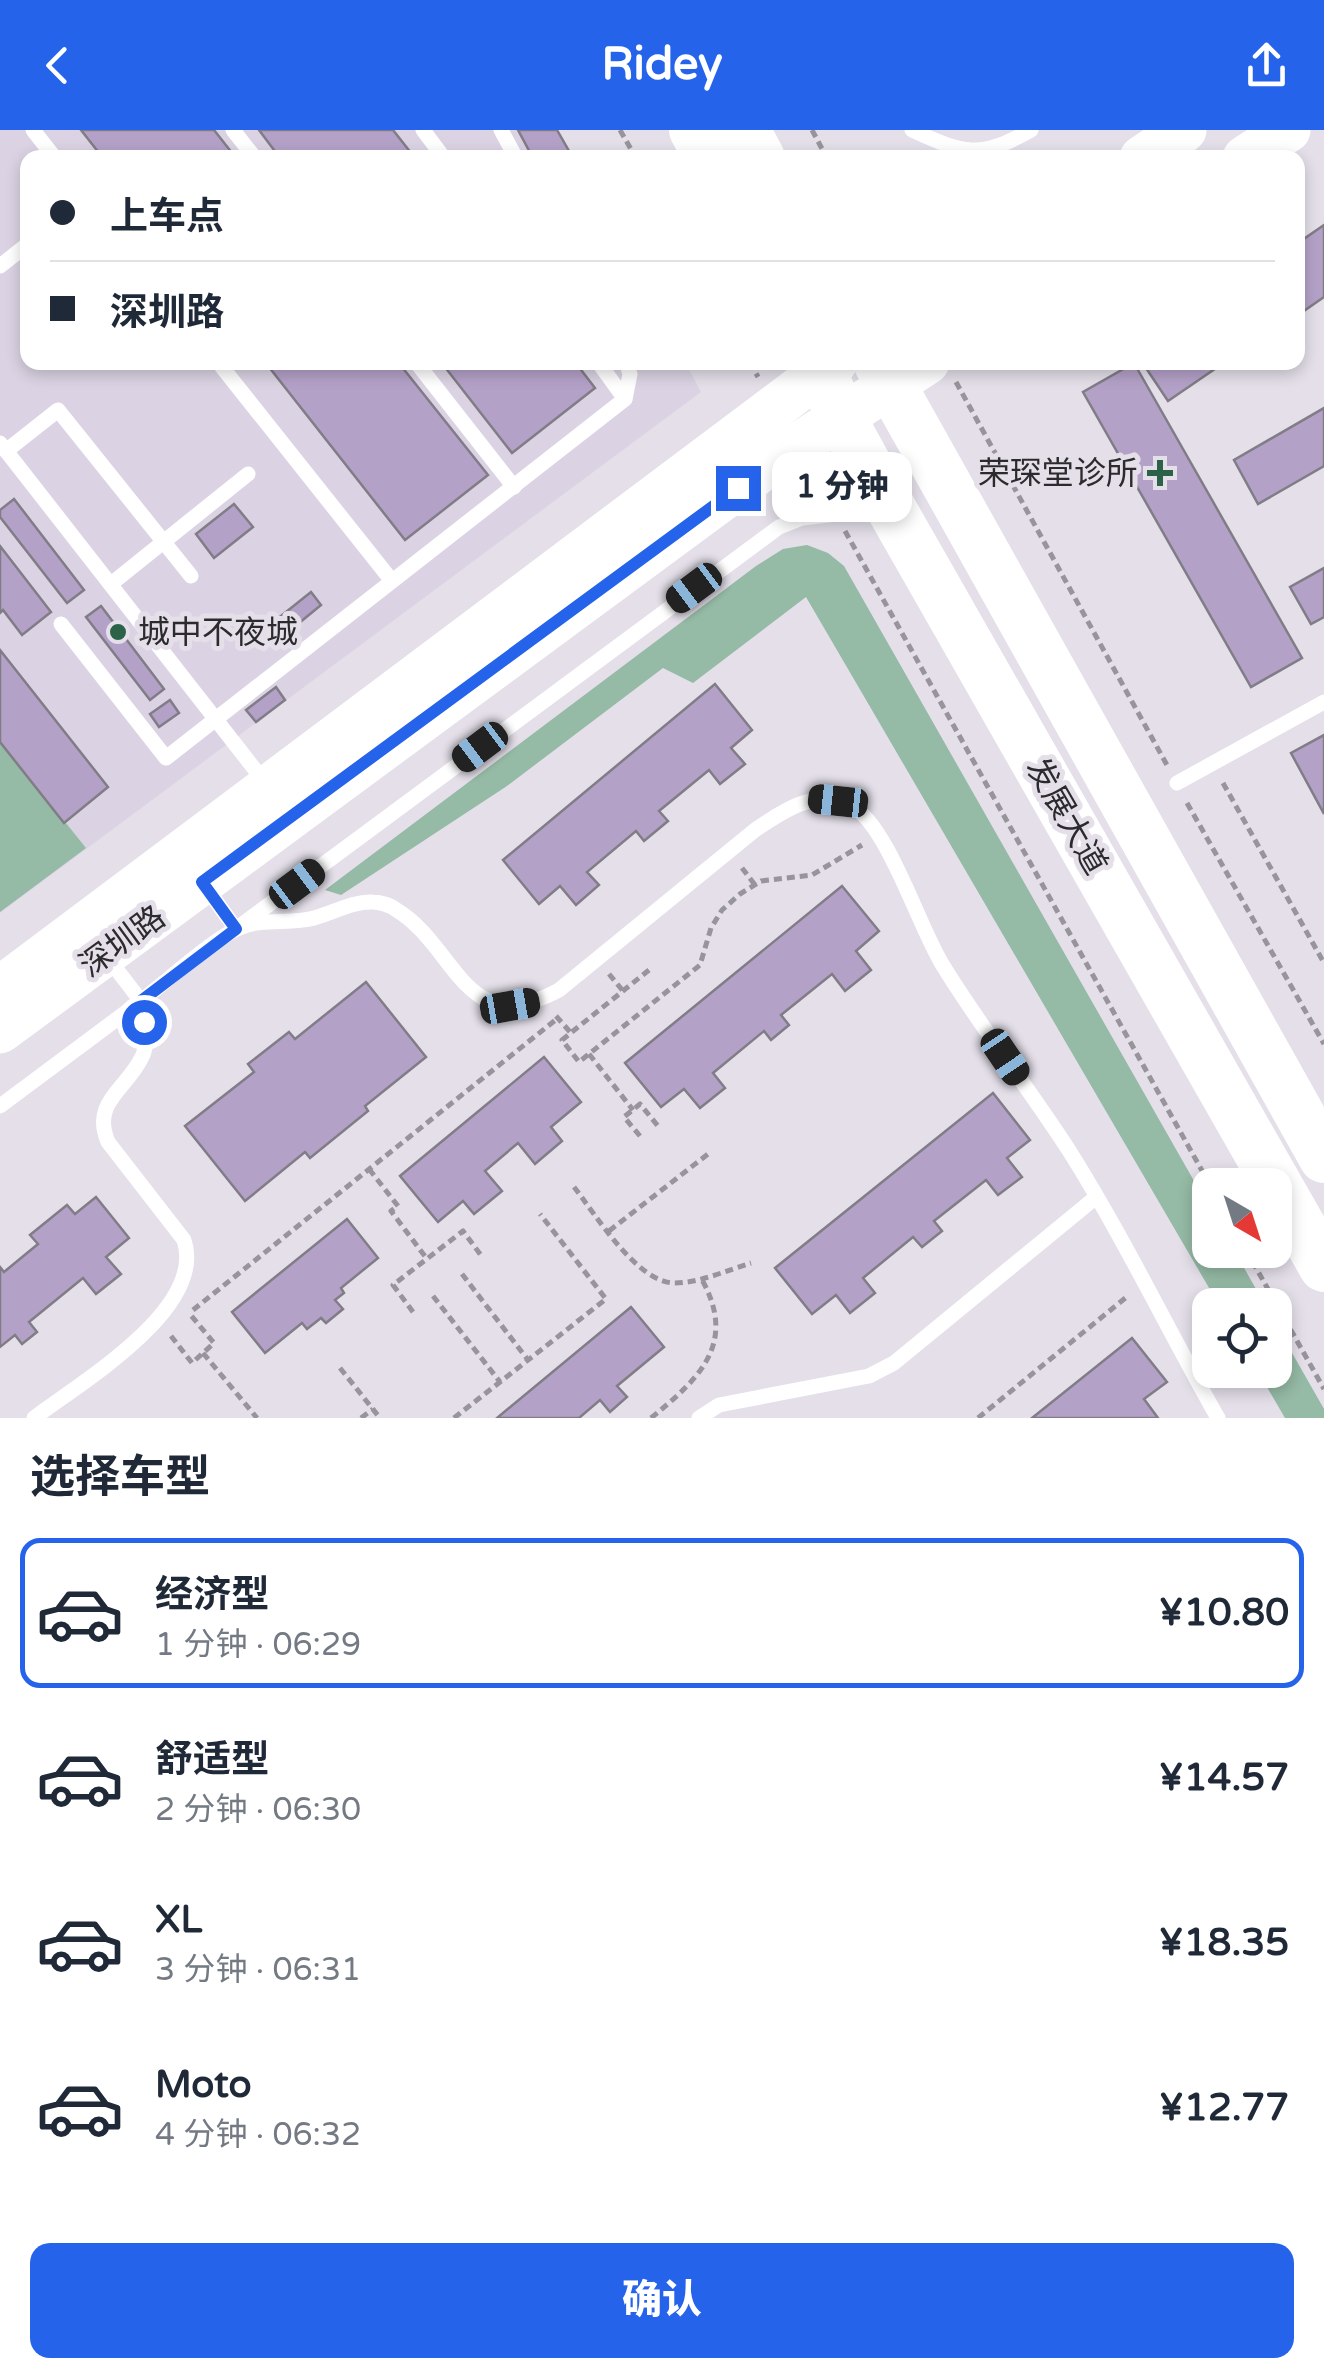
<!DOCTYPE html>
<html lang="zh">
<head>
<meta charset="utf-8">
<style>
  :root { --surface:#fff; --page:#f2f2f3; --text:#1f2937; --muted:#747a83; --line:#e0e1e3; --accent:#2563eb }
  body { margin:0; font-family:"Varela Round","Noto Sans SC",sans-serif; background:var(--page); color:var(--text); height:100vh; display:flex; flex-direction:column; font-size:38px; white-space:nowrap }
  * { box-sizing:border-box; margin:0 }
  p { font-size:32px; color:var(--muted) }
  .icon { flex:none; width:55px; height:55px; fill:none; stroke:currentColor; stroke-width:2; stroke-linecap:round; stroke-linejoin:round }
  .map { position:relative; height:1288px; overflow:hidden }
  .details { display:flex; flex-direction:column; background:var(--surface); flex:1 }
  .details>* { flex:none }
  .banner { position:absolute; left:20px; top:20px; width:1285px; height:220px; border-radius:20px; box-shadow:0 5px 15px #0003; display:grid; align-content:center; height:220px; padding:0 30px; background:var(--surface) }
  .needle { width:65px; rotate:141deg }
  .buttons { position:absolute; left:1192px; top:1038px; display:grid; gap:20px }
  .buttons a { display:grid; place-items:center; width:100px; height:100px; border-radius:20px; background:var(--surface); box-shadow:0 5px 15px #0003; font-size:50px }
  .end { position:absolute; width:45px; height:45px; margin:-22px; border:12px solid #2563eb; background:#fff; box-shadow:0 0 0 5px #fff }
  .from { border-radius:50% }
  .bubble { position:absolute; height:70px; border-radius:20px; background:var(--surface); box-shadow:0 5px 15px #0003; font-size:32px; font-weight:800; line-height:70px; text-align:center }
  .car { position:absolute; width:30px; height:60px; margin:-30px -15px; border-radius:12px; box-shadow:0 0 8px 2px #0007; background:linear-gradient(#222 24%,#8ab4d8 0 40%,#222 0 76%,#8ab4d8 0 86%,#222 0) }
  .banner b { display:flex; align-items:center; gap:35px; height:95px; font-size:38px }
  .banner b+b { border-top:2px solid var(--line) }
  .banner i { width:25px; height:25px; background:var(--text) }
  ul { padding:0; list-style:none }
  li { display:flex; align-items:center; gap:30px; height:150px; margin:0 20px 15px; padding:0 10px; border:5px solid transparent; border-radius:20px }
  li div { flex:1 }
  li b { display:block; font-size:38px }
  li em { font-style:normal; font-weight:800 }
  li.current { border-color:var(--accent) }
  li>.icon { width:90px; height:90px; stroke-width:1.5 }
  h2 { padding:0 30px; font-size:45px; line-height:120px }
  .action { display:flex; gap:20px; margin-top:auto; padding:20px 30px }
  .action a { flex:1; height:115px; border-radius:20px; background:var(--accent); color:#fff; font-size:40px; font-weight:800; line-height:115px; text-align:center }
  header { display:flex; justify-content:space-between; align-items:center; height:130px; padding:0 30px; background:var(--accent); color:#fff; font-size:45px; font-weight:800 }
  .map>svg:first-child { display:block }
</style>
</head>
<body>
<header><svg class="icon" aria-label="back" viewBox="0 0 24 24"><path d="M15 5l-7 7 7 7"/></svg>Ridey<svg class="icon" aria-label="share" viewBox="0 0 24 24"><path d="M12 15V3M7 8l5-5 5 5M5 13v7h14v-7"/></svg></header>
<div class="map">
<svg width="1324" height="1288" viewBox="0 0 1324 1288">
  <rect width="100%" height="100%" fill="#e4dfe9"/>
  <path fill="#dbd3e3" d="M0 0H557L572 27 28 28V232H685L701 262 0 783Z"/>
  <g fill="#95baa5">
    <path d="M807 415 828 423 844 436 1210 1079V1120H1234L1265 1175H1219L806 467 693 553 663 538 507 656 341 765 325 760 756 436 783 419Z"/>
    <path d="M0 611 86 718 0 782Z"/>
    <path d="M1275 1193 1324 1279V1288H1285L1257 1240H1275Z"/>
  </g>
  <g fill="#b4a1c8" stroke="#817d86" stroke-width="2.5">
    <path d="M81 0H214L236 28H103Z"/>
    <path d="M259 0H393L415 28H280Z"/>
    <path d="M518 0H557L573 28H533Z"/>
    <path d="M1324 95V167L1298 185V113Z"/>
    <path d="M265 232H398L488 345 405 410Z"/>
    <path d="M441 232H575L595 258 512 323Z"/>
    <path d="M1142 232H1225L1168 271Z"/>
    <path d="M1134 233 1302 528 1251 557 1083 262Z"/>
    <path d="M1324 278V336L1258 374 1234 330Z"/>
    <path d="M14 369 84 460 67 473 0 387V380Z"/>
    <path d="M234 374 253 397 214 428 196 404Z"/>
    <path d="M0 416 51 482 22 505 3 480 0 483Z"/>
    <path d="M1324 438V487L1311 494 1290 457Z"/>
    <path d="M311 462 321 475 287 503 276 490Z"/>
    <path d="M101 476 164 559 150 570 86 487Z"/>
    <path d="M0 520 108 657 64 693 0 612Z"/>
    <path d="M715 554 752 600 731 618 745 634 720 654 709 640 659 681 668 691 644 711 636 701 587 742 599 755 576 775 560 756 539 774 503 730Z"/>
    <path d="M276 557 285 570 256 592 246 580Z"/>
    <path d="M170 570 179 583 159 597 150 584Z"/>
    <path d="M1324 605V684L1291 623Z"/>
    <path d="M842 756 879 801 856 821 871 840 845 861 832 844 781 885 789 895 771 910 764 901 713 943 725 958 700 978 684 959 661 977 625 933Z"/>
    <path d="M366 852 426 927 365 976 368 981 310 1028 305 1022 245 1071 185 996 254 942 248 934 289 902 295 909Z"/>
    <path d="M544 927 581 972 551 997 562 1011 535 1034 518 1013 485 1041 502 1061 474 1084 463 1071 438 1092 400 1046Z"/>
    <path d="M993 963 1030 1010 1007 1028 1022 1047 998 1065 986 1050 934 1091 942 1101 922 1117 913 1107 863 1148 875 1163 850 1183 836 1165 812 1184 775 1138Z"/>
    <path d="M96 1067 129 1108 106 1127 121 1144 96 1164 83 1148 29 1192 37 1202 22 1214 15 1205 0 1217V1137L4 1142 38 1114 30 1105 67 1075 75 1084Z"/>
    <path d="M347 1089 378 1128 341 1158 344 1163 335 1170 343 1179 326 1193 321 1188 307 1199 302 1193 265 1223 232 1182Z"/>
    <path d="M631 1177 664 1217 617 1256 627 1267 610 1282 600 1270 579 1288H497Z"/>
    <path d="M1132 1208 1167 1252 1144 1269 1158 1288H1032Z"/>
  </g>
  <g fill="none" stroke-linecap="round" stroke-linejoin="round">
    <g stroke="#97949b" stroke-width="5" stroke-dasharray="8 5" stroke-linecap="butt">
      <path d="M620 0 636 28"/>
      <path d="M812 0 827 28"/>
      <path d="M750 232 758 247"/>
      <path d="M956 252 1168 637"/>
      <path d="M845 401 1210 1055"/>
      <path d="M1223 653 1324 833"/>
      <path d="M1187 673 1324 914"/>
      <path d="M742 738 755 755"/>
      <path d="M649 840 562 910 579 932 700 835 711 798 722 780 740 764 761 751 812 745 862 715"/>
      <path d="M609 844 623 861"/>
      <path d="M556 886 571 903"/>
      <path d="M589 924 633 980"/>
      <path d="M640 1006 624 987 640 974 658 996"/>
      <path d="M369 1039 398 1076 391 1081 427 1129"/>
      <path d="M574 1057C596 1085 637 1153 675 1153 699 1153 728 1140 751 1133"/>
      <path d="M609 1101 708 1024"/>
      <path d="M1246 1120 1324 1259"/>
      <path d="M462 1144 528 1230"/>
      <path d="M433 1166 500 1252"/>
      <path d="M193 1180 558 888"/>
      <path d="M413 1182 393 1155 463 1101 483 1128"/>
      <path d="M171 1206 192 1233 214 1213 189 1183"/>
      <path d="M203 1223 257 1288"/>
      <path d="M340 1238 380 1288"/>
      <path d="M361 1288 373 1279"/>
      <path d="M454 1288 606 1169 540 1084"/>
      <path d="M651 1288C700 1248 738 1213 701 1148"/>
      <path d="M978 1288 1129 1165"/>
    </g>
    <g stroke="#fff" stroke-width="15">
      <path d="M33 0 55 28"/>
      <path d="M233 0 255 28"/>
      <path d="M423 0 444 28"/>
      <path d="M501 0 516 28"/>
      <path d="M912 0C964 24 980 29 1031 0"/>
      <path d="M0 136 28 114"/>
      <path d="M218 232 392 451"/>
      <path d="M416 232 514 357"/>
      <path d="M598 232 625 269"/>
      <path d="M0 313 267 655"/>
      <path d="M6 321 58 280 191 446"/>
      <path d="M111 454 248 344"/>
      <path d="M61 494 166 628 625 269 630 244 626 232"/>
      <path d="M1177 653 1324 572"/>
      <path d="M205 756 236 799 779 397 802 388 836 384"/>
      <path d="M0 976 141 871 107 827"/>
      <path d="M34 1288C81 1252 207 1179 184 1110L108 1012C91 972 126 960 142 927 150 911 143 889 141 871 166 852 213 809 239 798 264 787 289 795 314 788 333 783 353 771 373 772 379 772 390 775 395 779 458 816 463 912 559 860L755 700C783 681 817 657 852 676 888 696 919 797 942 834 981 898 1029 958 1070 1022 1124 1108 1168 1200 1218 1288"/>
      <path d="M699 1288 719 1275 869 1246 894 1233 1095 1068"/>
    </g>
    <g stroke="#fff" stroke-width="45">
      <path d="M1142 28 1184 0"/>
      <path d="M1245 28 1288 0"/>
      <path d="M0 859 835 232"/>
      <path d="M0 901 769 334 927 232"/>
    </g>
    <g stroke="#fff" stroke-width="50">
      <path d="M694 0 709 28"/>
      <path d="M745 0 760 28"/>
      <path d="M818 232 841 288 880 359 1324 1137"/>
      <path d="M878 232 1324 1028"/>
    </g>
  </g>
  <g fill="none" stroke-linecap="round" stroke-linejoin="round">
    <path stroke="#2563eb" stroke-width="12" d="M144 892 141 871 236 799 202 752 738 358"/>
  </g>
  <g fill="#2c6248" stroke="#e4dfe9" stroke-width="4">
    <path d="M1155 328h10v10h10v10h-10v10h-10v-10h-10v-10h10z"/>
    <circle cx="118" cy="502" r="10"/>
  </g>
  <g text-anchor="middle" stroke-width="10" stroke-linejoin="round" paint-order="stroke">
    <g font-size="32" fill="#2b2a2d" stroke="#e4dfe9" text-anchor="end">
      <text x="1138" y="354">荣琛堂诊所</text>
      <text x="138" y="513" text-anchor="start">城中不夜城</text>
    </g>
    <g font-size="32" fill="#2b2a2d" stroke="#e4dfe9">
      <text transform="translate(1067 686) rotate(60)" y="11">发展大道</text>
      <text transform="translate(122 811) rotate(-36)" y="11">深圳路</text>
    </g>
  </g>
</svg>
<div class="buttons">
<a><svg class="needle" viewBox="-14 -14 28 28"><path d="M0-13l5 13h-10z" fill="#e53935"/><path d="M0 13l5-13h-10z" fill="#747a83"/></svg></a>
<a><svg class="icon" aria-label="locate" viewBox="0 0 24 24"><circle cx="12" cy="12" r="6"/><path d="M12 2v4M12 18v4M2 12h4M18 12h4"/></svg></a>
</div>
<i class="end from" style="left:144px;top:892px"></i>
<i class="end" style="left:738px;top:358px"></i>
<div class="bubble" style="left:772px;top:322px;width:140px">1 分钟</div>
<i class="car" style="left:694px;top:458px;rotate:233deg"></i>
<i class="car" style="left:480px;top:617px;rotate:233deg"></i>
<i class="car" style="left:838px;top:671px;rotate:276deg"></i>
<i class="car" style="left:297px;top:754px;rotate:53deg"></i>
<i class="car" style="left:510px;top:876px;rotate:80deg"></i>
<i class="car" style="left:1005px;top:927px;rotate:146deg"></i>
<div class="banner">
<b><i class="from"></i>上车点</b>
<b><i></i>深圳路</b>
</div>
</div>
<section class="details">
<h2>选择车型</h2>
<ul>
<li class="current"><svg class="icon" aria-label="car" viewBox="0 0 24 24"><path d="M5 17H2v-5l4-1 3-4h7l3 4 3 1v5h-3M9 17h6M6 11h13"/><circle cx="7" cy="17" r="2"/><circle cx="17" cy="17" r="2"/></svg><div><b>经济型</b><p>1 分钟 · 06:29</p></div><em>¥10.80</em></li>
<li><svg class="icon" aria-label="car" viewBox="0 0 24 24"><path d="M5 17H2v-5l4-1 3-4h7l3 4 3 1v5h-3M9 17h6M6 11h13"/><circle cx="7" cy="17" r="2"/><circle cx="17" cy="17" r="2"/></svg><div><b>舒适型</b><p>2 分钟 · 06:30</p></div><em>¥14.57</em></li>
<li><svg class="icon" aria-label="car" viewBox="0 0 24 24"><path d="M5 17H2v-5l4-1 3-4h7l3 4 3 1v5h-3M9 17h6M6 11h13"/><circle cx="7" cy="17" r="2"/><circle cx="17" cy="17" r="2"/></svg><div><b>XL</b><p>3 分钟 · 06:31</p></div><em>¥18.35</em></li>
<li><svg class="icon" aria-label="car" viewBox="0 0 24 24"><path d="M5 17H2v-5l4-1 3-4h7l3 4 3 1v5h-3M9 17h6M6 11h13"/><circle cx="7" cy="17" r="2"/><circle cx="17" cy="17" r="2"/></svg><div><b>Moto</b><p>4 分钟 · 06:32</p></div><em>¥12.77</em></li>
</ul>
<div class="action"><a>确认</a></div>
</section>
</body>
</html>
